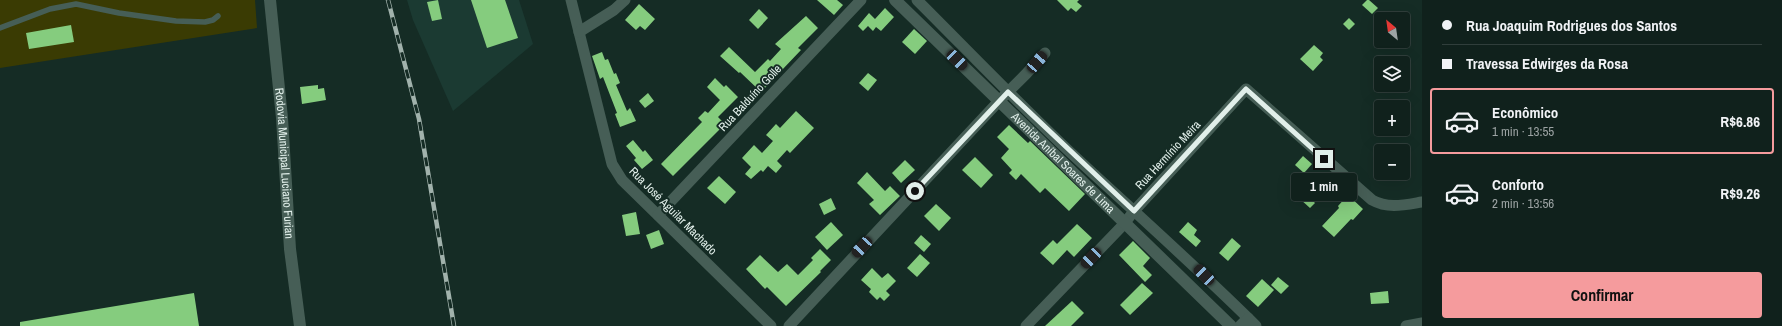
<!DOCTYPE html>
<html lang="pt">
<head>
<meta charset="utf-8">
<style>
  :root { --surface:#10211c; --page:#1e2e29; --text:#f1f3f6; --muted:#9ca3a3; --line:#303e3b; --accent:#f59b9d }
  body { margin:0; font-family:"Archivo Narrow",sans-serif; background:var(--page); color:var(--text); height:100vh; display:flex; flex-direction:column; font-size:15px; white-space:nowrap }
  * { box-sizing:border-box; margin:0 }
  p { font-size:13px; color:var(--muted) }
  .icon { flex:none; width:22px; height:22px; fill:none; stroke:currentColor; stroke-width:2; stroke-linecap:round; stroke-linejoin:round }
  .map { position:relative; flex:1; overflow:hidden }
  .panel { display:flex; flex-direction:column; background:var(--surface); width:360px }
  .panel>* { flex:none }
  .top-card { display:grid; align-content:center; height:88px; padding:0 20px; background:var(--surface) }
  .needle { width:26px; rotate:331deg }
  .buttons { position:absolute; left:1374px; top:12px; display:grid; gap:8px }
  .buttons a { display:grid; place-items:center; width:36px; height:36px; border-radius:4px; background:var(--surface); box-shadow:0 4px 16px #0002,0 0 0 1px var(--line); font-size:20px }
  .end { position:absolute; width:18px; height:18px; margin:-9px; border:5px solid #e1efea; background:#111; box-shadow:0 0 0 2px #111 }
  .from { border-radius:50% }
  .bubble { position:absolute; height:28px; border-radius:4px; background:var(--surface); box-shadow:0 4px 16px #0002,0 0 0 1px var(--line); font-size:13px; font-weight:700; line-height:28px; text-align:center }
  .car { position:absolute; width:12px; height:24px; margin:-12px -6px; border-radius:5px; box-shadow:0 0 3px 1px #0007; background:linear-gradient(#222 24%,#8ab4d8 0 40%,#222 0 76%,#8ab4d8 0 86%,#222 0) }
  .top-card b { display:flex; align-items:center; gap:14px; height:38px; font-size:15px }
  .top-card b+b { border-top:1px solid var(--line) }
  .top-card i { width:10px; height:10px; background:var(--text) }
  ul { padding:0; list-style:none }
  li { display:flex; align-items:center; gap:12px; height:66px; margin:0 8px 6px; padding:0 12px; border:2px solid transparent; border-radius:4px }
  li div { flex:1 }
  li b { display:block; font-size:15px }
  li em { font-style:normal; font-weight:700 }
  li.selected { border-color:var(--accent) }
  li>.icon { width:36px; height:36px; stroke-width:1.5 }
  .primary-button { display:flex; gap:8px; margin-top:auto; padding:8px 20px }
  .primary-button a { flex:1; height:46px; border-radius:4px; background:var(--accent); color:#111; font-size:16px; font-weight:700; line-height:46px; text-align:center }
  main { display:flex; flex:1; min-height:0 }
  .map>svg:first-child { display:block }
</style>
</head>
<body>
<main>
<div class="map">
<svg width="1422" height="326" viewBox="0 0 1422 326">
  <rect width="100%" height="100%" fill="#152c25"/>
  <path fill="#1b3a32" d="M407 0H519L533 44 453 111 413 20Z"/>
  <path fill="#3a3b03" d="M0 0H255L257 28 0 68Z"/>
  <g fill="#85cc7e">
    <path d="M438 0 442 19 432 21 427 2Z"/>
    <path d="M471 0H505L518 38 487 48Z"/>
    <path d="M817 0H837L843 5 834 15Z"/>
    <path d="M1057 0H1079L1077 2 1082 6 1076 12 1071 8 1068 11Z"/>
    <path d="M1367 0H1369L1378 8 1372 14 1362 5Z"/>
    <path d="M639 4 655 19 645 30 640 26 636 30 625 20Z"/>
    <path d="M885 8 894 17 881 31 876 27 873 31 868 26 863 31 858 26 869 13 875 19Z"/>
    <path d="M759 9 768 18 758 29 749 20Z"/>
    <path d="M806 16 818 28 798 48 801 50 761 92 740 72 739 73 720 56 729 47 755 72 768 59 770 61 781 49 775 44Z"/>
    <path d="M1349 18 1355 24 1349 30 1343 24Z"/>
    <path d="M71 25 74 42 29 49 26 33Z"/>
    <path d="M914 29 927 41 915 54 902 42Z"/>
    <path d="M1314 45 1323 53 1320 57 1323 60 1313 71 1300 59Z"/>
    <path d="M602 52 605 60 608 59 614 74 616 73 620 83 616 85 627 111 630 108 636 121 620 127 615 114 617 113 603 77 600 79 592 56Z"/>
    <path d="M868 73 877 80 868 91 859 83Z"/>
    <path d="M715 78 724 87 726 85 738 97 718 117 725 124 673 176 661 164 702 122 698 118 705 111 708 113 720 100 707 87Z"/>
    <path d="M318 85V89L324 88 326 100 302 104 300 87Z"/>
    <path d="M648 93 654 101 645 108 639 101Z"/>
    <path d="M796 111 814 128 790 153 787 150 777 161 782 166 776 173 768 166 763 172 761 170 751 179 745 174 751 167 742 158 754 145 762 153 773 141 766 135 776 124 780 128Z"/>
    <path d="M1009 125 1028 143 1030 141 1085 194 1069 211 1045 188 1040 193 1021 174 1016 180 1009 173 1012 170 1001 158 1009 149 997 137Z"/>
    <path d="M633 140 643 152 645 150 653 160 642 169 634 160 636 158 626 146Z"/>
    <path d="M1303 156 1312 164 1304 173 1295 165Z"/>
    <path d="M975 157 993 175 981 188 962 170Z"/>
    <path d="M905 160 915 170 901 183 892 173Z"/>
    <path d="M867 172 885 191 890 186 900 196 880 215 869 204 874 200 857 183Z"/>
    <path d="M719 176 736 192 725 204 707 188Z"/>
    <path d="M1305 193 1315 203 1310 208 1300 199Z"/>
    <path d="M1348 195 1363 209 1353 220 1351 219 1334 237 1322 226 1339 208 1338 206Z"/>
    <path d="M831 198 836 209 824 215 819 204Z"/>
    <path d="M936 204 951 218 939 231 924 216Z"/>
    <path d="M636 212 640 234 626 236 622 215Z"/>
    <path d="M831 222 843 235 827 250 815 237Z"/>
    <path d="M1188 222 1197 230 1194 235 1201 241 1196 247 1179 232Z"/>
    <path d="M1077 224 1092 238 1074 257 1067 250 1053 265 1040 253 1053 240 1057 244Z"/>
    <path d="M659 230 664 244 651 249 646 235Z"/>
    <path d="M921 235 931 244 924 252 914 243Z"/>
    <path d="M1232 238 1241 246 1228 261 1219 253Z"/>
    <path d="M1133 241 1150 258 1143 266 1152 275 1145 282 1119 255Z"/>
    <path d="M820 249 831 260 820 271 821 272 786 306 767 287 765 289 746 269 760 255 778 272 787 264 798 275 813 260 811 258Z"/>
    <path d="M920 254 930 263 917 277 907 268Z"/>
    <path d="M872 268 882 278 888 273 896 281 886 291 890 295 884 301 880 297 877 300 869 292 871 289 861 280Z"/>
    <path d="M1278 277 1289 286 1281 294 1271 285Z"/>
    <path d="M1262 279 1274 290 1258 307 1246 296Z"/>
    <path d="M1142 283 1153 293 1130 315 1120 305Z"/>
    <path d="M1388 291 1389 303 1371 304 1370 293Z"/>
    <path d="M194 293 199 326H20V322Z"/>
    <path d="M1072 301 1084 313 1071 326H1045Z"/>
  </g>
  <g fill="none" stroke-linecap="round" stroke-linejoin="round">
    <path stroke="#465e56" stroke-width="5.5" d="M0 28 50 9 76 4 119 13 176 21 205 22 213 20 218 16"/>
    <g stroke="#465e56" stroke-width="11">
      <path d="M571 0 612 164 622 180 771 326"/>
      <path d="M917 0C968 51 1018 103 1071 153 1130 208 1190 261 1248 318"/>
      <path d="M579 32 614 10 625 0"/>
      <path d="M658 215 861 0"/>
      <path d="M789 326 999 101 1026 74 1045 53"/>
      <path d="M1026 326 1124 224 1134 211 1246 89 1372 200C1388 209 1404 205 1422 202"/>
      <path d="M1240 326 1248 318 1256 326"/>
      <path d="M1406 326 1422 323"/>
    </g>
    <g stroke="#465e56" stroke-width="12">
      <path id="s1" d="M270 0 282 118 290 249 300 326"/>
      <path id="s2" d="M895 0 1231 326"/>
    </g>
    <g stroke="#a1b2ac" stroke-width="4.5">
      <path id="rail" d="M388 0 419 119 454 326"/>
    </g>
    <use href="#rail" stroke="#152c25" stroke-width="3" stroke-dasharray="9" stroke-linecap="butt"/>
  </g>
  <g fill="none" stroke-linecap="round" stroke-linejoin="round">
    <path stroke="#e1efea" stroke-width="5" d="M915 191 1008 92 1134 211 1246 89 1324 159"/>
  </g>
  <g text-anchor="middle" stroke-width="4" stroke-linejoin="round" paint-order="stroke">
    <g font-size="12" fill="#e1efea" stroke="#152c25">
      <text transform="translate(750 98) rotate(-47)" y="4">Rua Balduíno Golle</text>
      <text transform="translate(1168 155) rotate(-47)" y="4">Rua Hermínio Meira</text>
      <text dy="4" stroke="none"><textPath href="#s1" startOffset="164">Rodovia Municipal Luciano Furian</textPath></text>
      <text dy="4" stroke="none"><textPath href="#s2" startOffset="234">Avenida Aníbal Soares de Lima</textPath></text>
      <text transform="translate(673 211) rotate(45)" y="4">Rua José Aguilar Machado</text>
    </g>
  </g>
</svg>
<div class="buttons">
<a><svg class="needle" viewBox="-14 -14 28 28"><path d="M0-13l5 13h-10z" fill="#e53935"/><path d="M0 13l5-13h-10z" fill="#9ca3a3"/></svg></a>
<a><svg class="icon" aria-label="layers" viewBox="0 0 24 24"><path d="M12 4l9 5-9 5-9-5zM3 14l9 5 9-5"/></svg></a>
<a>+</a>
<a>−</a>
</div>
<i class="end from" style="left:915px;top:191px"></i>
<i class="end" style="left:1324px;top:159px"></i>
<div class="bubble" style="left:1291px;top:173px;width:66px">1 min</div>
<i class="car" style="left:957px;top:60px;rotate:134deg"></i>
<i class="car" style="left:1037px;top:62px;rotate:41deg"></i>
<i class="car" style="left:862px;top:247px;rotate:223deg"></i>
<i class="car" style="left:1091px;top:258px;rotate:224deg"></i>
<i class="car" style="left:1204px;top:275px;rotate:315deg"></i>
</div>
<section class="panel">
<div class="top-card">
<b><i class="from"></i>Rua Joaquim Rodrigues dos Santos</b>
<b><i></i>Travessa Edwirges da Rosa</b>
</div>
<ul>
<li class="selected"><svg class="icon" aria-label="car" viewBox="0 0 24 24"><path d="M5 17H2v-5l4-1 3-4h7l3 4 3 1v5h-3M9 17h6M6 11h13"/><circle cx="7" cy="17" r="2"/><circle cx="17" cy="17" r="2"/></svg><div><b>Econômico</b><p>1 min · 13:55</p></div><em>R$6.86</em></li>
<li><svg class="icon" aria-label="car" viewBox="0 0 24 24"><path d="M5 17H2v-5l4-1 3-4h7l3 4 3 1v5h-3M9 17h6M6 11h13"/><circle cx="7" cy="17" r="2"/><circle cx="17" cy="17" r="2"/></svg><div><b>Conforto</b><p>2 min · 13:56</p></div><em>R$9.26</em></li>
</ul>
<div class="primary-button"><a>Confirmar</a></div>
</section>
</main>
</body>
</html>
